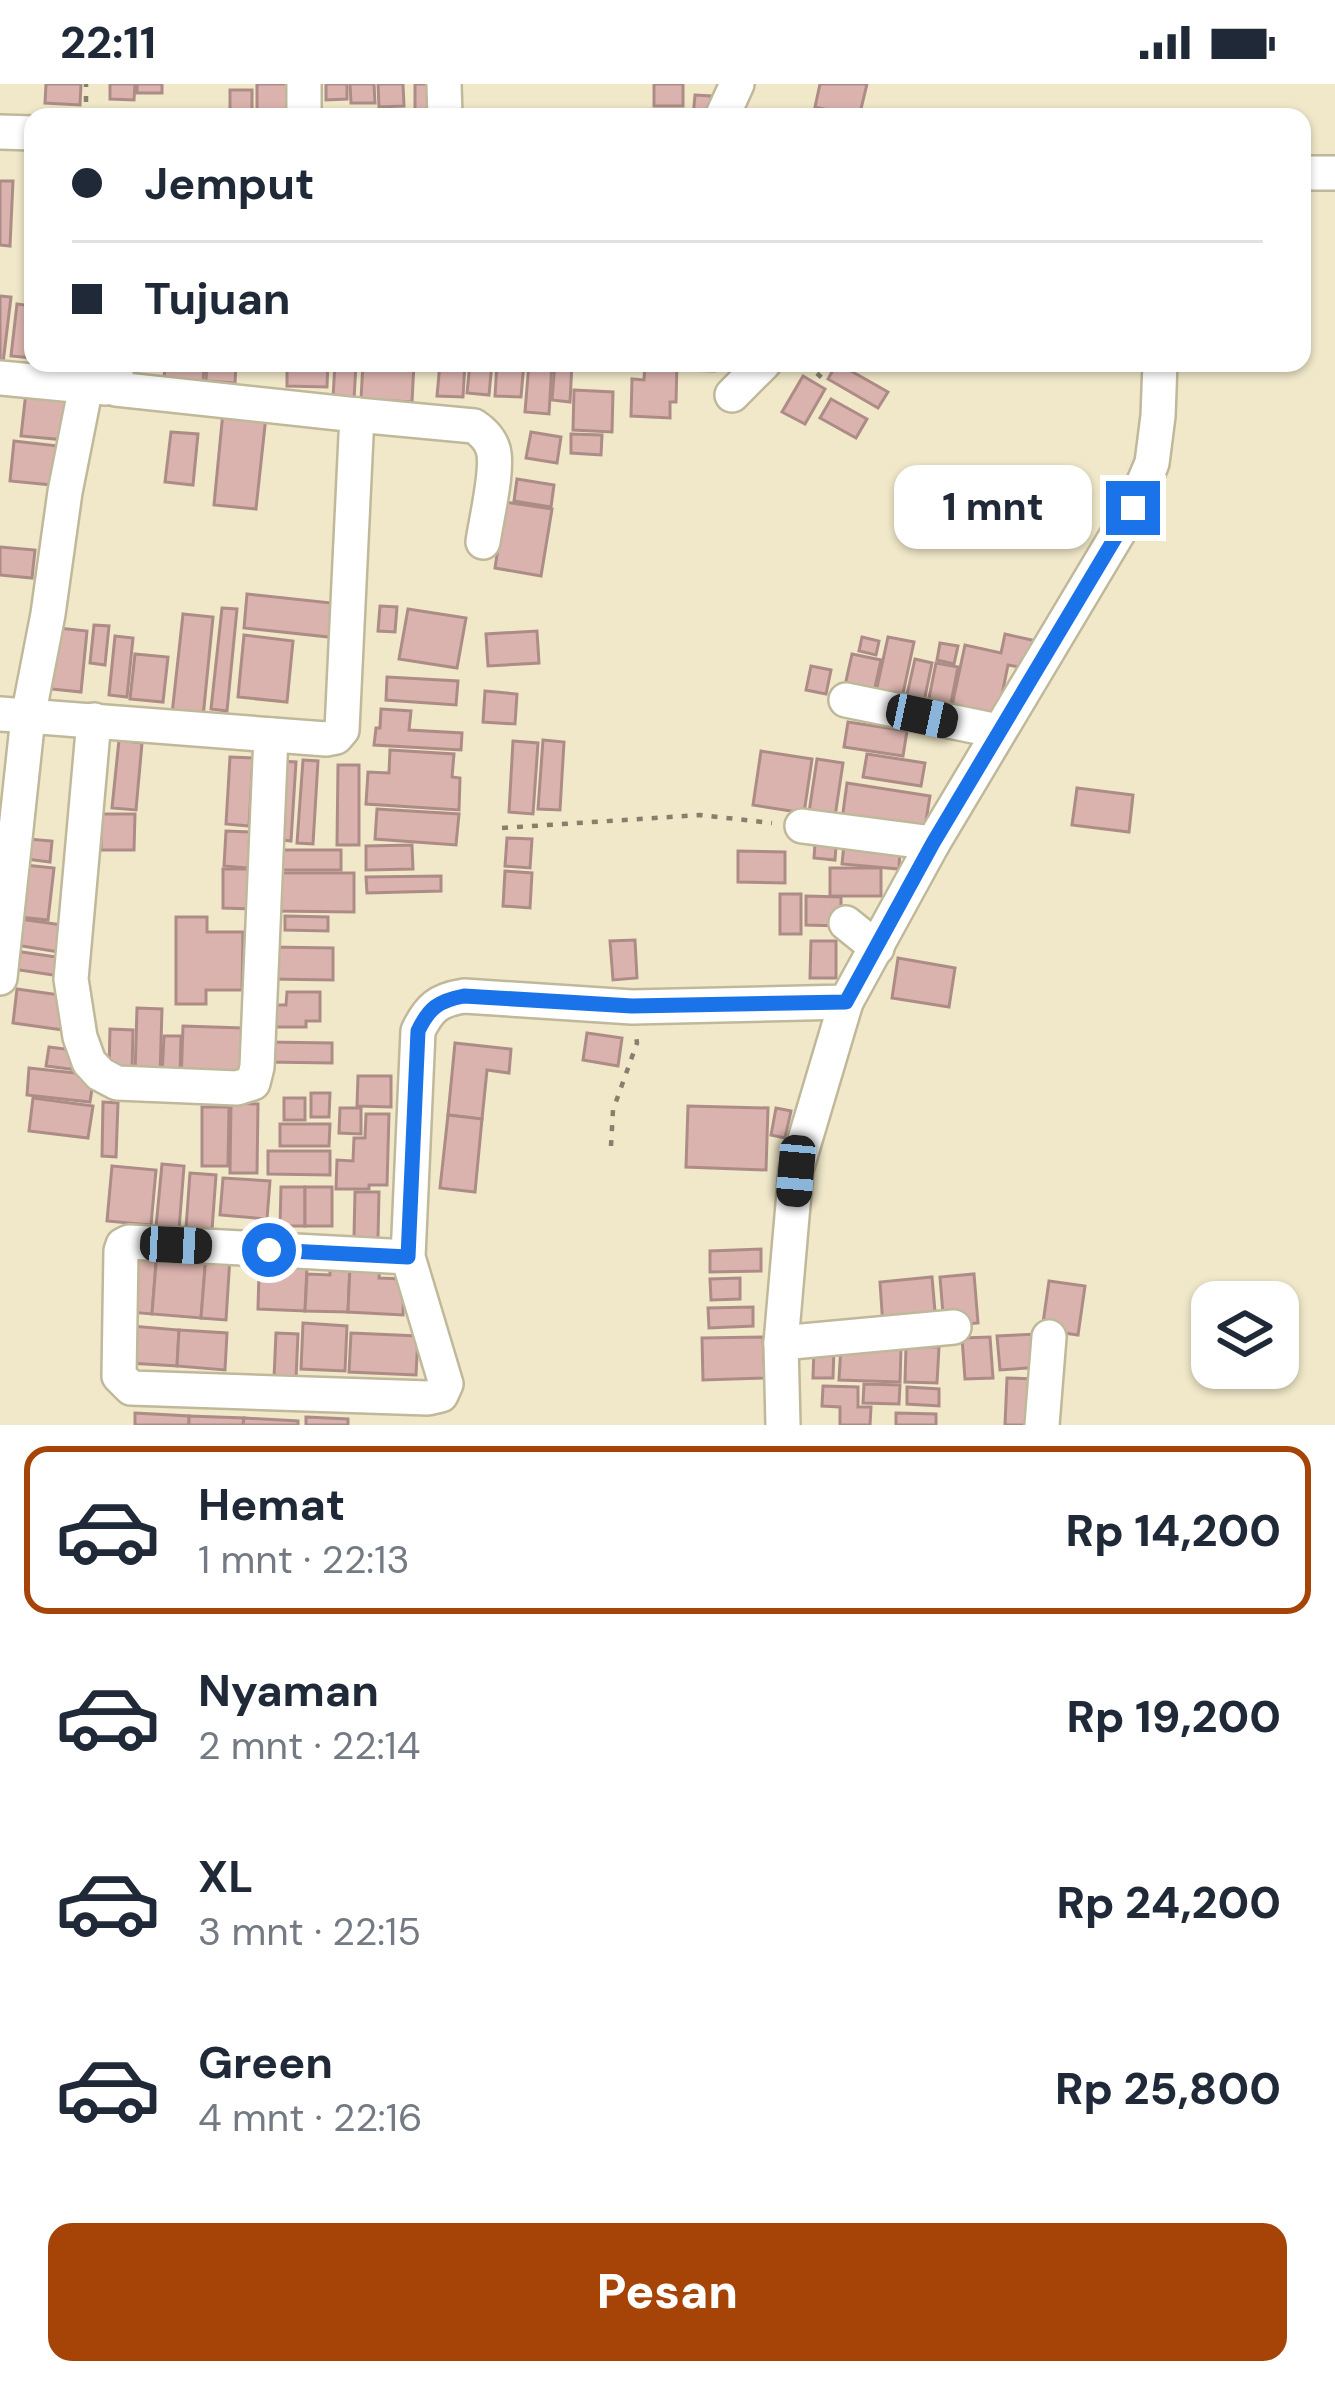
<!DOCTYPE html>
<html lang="id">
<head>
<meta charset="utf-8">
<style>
  :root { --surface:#fff; --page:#f6f6f7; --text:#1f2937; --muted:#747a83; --line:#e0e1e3; --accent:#a64307 }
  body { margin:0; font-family:"DM Sans",sans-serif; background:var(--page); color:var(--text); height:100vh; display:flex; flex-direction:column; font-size:45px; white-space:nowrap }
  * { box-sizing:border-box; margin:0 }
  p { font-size:39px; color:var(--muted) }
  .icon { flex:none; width:66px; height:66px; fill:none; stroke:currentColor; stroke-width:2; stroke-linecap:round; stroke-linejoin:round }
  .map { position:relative; height:1341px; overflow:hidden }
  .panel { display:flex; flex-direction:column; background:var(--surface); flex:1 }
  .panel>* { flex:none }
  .banner { position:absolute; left:24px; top:24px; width:1287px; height:264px; border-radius:24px; box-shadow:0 3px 9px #0004; display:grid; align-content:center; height:264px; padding:0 48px; background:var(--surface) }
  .fabs { position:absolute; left:1191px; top:1197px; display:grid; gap:24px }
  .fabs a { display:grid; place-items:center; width:108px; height:108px; border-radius:24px; background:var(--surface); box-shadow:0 3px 9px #0004; font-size:60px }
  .end { position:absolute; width:54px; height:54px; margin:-27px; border:15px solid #1a73e8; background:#fff; box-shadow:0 0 0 6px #fff }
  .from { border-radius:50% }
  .bubble { position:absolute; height:84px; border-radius:24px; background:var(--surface); box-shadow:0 3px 9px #0004; font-size:39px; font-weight:800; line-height:84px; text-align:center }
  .car { position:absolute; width:36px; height:72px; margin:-36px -18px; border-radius:15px; box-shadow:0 0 9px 3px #0007; background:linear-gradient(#222 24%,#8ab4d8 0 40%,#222 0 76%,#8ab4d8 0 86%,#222 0) }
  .banner b { display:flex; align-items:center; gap:42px; height:114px; font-size:45px }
  .banner b+b { border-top:3px solid var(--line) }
  .banner i { width:30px; height:30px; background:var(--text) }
  ul { padding:21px 0 0; list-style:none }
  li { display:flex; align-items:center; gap:36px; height:168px; margin:0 24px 18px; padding:0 24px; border:6px solid transparent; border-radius:24px }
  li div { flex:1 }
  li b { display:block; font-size:45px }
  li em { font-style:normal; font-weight:800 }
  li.current { border-color:var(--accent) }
  li>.icon { width:108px; height:108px; stroke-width:1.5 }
  .primary-button { display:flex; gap:24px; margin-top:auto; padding:24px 48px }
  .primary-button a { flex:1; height:138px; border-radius:24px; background:var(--accent); color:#fff; font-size:48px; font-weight:800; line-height:138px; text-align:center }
  .status { display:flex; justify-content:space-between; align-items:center; height:84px; padding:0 60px; background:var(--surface); direction:ltr }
  .status svg { height:33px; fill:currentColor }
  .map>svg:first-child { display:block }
</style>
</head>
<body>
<div class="status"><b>22:11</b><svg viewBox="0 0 49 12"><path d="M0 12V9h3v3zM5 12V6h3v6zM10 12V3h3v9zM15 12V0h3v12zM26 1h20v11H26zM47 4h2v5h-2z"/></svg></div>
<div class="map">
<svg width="1335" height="1341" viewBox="0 0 1335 1341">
  <rect width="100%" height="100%" fill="#f0e8c9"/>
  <g fill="#dab3ae" stroke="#ad8c87" stroke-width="3">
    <path d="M46 0H81L80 21 45 19Z"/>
    <path d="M110 0H135L134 16 110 15Z"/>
    <rect x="137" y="0" width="25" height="9"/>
    <rect x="257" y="0" width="34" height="33"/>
    <path d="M326 0H347V15L326 16Z"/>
    <path d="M350 0H374L375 19H351Z"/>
    <path d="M378 0H403L404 22 379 23Z"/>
    <rect x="415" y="0" width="23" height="33"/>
    <rect x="654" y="0" width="29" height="22"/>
    <path d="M820 0H867L859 33 815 23Z"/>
    <rect x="230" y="6" width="22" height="21"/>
    <path d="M695 11 711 12 710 33H693Z"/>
    <path d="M0 97H13L10 162 0 161Z"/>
    <path d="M0 212 11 213 3 279H0Z"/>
    <path d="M17 220 33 222V274L11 272Z"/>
    <path d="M165 279H204L203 301 164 298Z"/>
    <path d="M207 279H236L235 299 206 297Z"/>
    <path d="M287 279H328L327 303 287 302Z"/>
    <path d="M335 279H356L354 316 333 314Z"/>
    <path d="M363 279H414L412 318 361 315Z"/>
    <path d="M440 279H465L463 313 437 312Z"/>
    <path d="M470 279H492L489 311 467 309Z"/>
    <path d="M497 279H524L521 313 495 312Z"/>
    <path d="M529 279H552L549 330 525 328Z"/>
    <path d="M555 279H572L570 318 552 316Z"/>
    <path d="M645 279H677L676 318H670V334L631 332 632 295 644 296Z"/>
    <path d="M683 279H714V287L683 286Z"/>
    <path d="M837 279 888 308 878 324 828 295Z"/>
    <path d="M803 292 825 305 805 340 782 328Z"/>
    <path d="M574 306 613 308 612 348 573 346Z"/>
    <path d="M26 308 70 313 66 356 21 352Z"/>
    <path d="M831 315 867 335 856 354 820 334Z"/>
    <path d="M223 328 266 332 256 425 214 421Z"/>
    <path d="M171 348 198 350 193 401 165 398Z"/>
    <path d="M531 348 561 353 557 379 526 374Z"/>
    <path d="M571 350 602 351 601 371 571 369Z"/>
    <path d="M14 357 67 363 63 402 10 397Z"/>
    <path d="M517 395 554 401 551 423 514 417Z"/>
    <path d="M505 418 552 425 541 492 495 484Z"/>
    <path d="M0 463 35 466 32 494 0 491Z"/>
    <path d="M247 510 341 520 338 554 244 544Z"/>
    <path d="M380 522 397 523 395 548 378 547Z"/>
    <path d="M222 524 237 525 227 627 211 625Z"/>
    <path d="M408 525 466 534 457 584 399 575Z"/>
    <path d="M183 530 213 533 203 633 172 630Z"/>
    <path d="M94 541 109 542 105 581 90 579Z"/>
    <path d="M49 543 87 547 81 608 42 604Z"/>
    <path d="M537 547 539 579 488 582 486 550Z"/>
    <path d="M1005 550 1036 557 1030 585 1008 581 996 640 950 631 965 561 1001 569Z"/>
    <path d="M244 551 293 557 287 618 238 613Z"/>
    <path d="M115 552 133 554 127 613 109 611Z"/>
    <path d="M862 553 879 557 876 571 859 567Z"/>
    <path d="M888 553 914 558 902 614 876 608Z"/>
    <path d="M940 559 958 562 954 580 937 576Z"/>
    <path d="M135 570 168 573 163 618 130 615Z"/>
    <path d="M852 570 881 576 873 612 844 606Z"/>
    <path d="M915 575 932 579 922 627 904 624Z"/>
    <path d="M936 579 958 583 949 629 927 624Z"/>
    <path d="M811 582 831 586 826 610 806 606Z"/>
    <path d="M387 593 458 597 456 621 386 616Z"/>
    <path d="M485 607 517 610 515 640 483 638Z"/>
    <path d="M381 625 411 627 409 646 462 649 461 666 374 661 376 644H380Z"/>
    <path d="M848 638 907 647 903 672 844 663Z"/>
    <path d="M119 656 142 659 136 726 112 724Z"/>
    <path d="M543 656 564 658 560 726 538 725Z"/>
    <path d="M513 657 538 659 533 730 509 728Z"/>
    <path d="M390 666 454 670 452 693 460 694 459 726 366 720 368 688 389 689Z"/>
    <path d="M761 667 812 675 804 729 753 721Z"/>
    <path d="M867 670 925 679 921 702 863 693Z"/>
    <path d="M230 673 253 674 249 742 226 740Z"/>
    <path d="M817 675 843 679 834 739 808 735Z"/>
    <path d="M303 676 318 677 313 760 297 759Z"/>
    <path d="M279 677 296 678 291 757 274 755Z"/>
    <path d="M338 681H359V761H337Z"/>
    <path d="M847 699 930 712 924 749 842 736Z"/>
    <path d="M1077 704 1133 711 1129 748 1072 741Z"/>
    <path d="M377 725 459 730 456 761 375 755Z"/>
    <path d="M101 730H135L134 766H101Z"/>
    <path d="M226 747 250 748 248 784 224 782Z"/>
    <path d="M507 754 532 755 530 784 505 782Z"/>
    <path d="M28 755 52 757 50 778 26 775Z"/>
    <path d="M815 760 836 762 835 776 814 774Z"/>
    <path d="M844 760 900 764 899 785 842 780Z"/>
    <path d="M412 761 413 785 366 786V762Z"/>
    <rect x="276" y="766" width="65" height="20"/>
    <path d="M738 767 785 768V799L738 798Z"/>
    <path d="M25 781 54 784 48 836 19 833Z"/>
    <rect x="830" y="784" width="51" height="28"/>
    <path d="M223 785H251V825L223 824Z"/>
    <path d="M505 787 532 789 530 824 503 822Z"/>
    <path d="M274 789H354V828L274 827Z"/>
    <path d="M441 792V807L367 809 366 793Z"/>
    <rect x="780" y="810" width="21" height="40"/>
    <path d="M806 812 841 813V842L806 841Z"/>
    <path d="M285 832 328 833V847L285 846Z"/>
    <path d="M176 833H207V848H243L242 906H206V920H176Z"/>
    <path d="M20 835 69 842 65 869 16 861Z"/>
    <path d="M635 856 637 894 613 896 610 857Z"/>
    <path d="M811 857H836V894H810Z"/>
    <path d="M269 863 333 864V896L269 895Z"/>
    <path d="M15 867 63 874 60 892 13 885Z"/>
    <path d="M898 874 955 884 949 923 892 914Z"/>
    <path d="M17 905 67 912 63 946 13 939Z"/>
    <path d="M287 908H320V937H306V943H276V921H286Z"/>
    <path d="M137 924 162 925 160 991 135 990Z"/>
    <path d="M183 942 242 944 240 1000 181 998Z"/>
    <path d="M110 945 133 946 132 988 109 987Z"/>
    <path d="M587 949 622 954 618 982 583 976Z"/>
    <path d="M164 952H181L180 991H162Z"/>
    <path d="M266 958 332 959V979L266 978Z"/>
    <path d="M455 959 511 965 509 989 487 986 482 1035 448 1031Z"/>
    <path d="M49 963 81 967 78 986 46 982Z"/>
    <path d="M29 984 94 991 90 1018 27 1011Z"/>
    <path d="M358 992H391V1023L357 1022Z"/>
    <path d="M311 1009H330L329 1033H311Z"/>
    <path d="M33 1014 93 1022 88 1054 29 1047Z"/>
    <rect x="284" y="1014" width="21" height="22"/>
    <path d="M103 1018 118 1019 116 1073 102 1072Z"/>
    <path d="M231 1019 258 1020 257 1089H230Z"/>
    <path d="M688 1022 768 1024 766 1086 686 1083Z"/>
    <path d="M202 1023H229L228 1082H202Z"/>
    <path d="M340 1024H361V1050L339 1049Z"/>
    <path d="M776 1024 791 1027 785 1054 771 1051Z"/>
    <path d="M366 1030H389L387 1101H369V1105H336L337 1076 353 1077 354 1054H365Z"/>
    <path d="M448 1031 482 1035 475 1108 440 1104Z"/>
    <path d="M280 1040H330L329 1062H280Z"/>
    <path d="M268 1067H330V1091L268 1090Z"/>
    <path d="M162 1080 184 1082 179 1145 156 1143Z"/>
    <path d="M112 1082 156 1086 151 1141 107 1137Z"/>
    <path d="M190 1089 216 1091 212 1146 186 1144Z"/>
    <path d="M223 1094 270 1097 267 1135 220 1131Z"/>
    <path d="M281 1103H305V1142H280Z"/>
    <rect x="305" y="1103" width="27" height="39"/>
    <path d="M355 1108H379L378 1154 354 1153Z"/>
    <path d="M133 1165 157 1167 152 1230 128 1228Z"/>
    <path d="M761 1165V1187L710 1188V1167Z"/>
    <path d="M157 1167 206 1171 201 1234 152 1230Z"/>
    <path d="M206 1171 230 1173 226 1236 201 1234Z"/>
    <path d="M280 1181 307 1182 305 1227 258 1225 259 1188 280 1189Z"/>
    <path d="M330 1181 350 1182 348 1228 305 1227 307 1190 330 1191Z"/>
    <path d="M350 1182 380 1183 379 1194 404 1195 403 1231 348 1228Z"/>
    <path d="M974 1190 978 1239 944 1242 940 1193Z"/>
    <path d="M932 1193 936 1239 883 1243 880 1198Z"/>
    <path d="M740 1194V1215L711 1216 710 1195Z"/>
    <path d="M1049 1197 1085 1202 1078 1251 1042 1246Z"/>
    <path d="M753 1223V1242L709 1244 708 1224Z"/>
    <path d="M303 1239 347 1242 345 1287 301 1285Z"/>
    <path d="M131 1242 179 1246 177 1282 129 1279Z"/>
    <path d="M179 1246 227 1249 225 1286 177 1282Z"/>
    <path d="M276 1249 298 1250 296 1295 274 1294Z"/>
    <path d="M351 1249 418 1252 416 1291 349 1288Z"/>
    <path d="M1040 1250 1042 1283 1000 1286 997 1252Z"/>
    <path d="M763 1253 765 1294 703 1296 702 1254Z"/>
    <path d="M990 1253 993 1294 965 1295 962 1254Z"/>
    <path d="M841 1261 901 1263 900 1298 839 1296Z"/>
    <path d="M906 1262 939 1263 937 1299 905 1298Z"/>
    <path d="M814 1263H834L833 1294H813Z"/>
    <path d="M1007 1294 1037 1295 1035 1341H1005Z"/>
    <path d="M864 1300 900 1301 899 1320 863 1319Z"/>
    <path d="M823 1302 858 1303V1323H871L870 1341H840V1323L822 1322Z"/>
    <path d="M907 1303 939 1305V1322L907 1320Z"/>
    <path d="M135 1329 189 1332V1341H135Z"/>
    <path d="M896 1329 936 1330V1341H896Z"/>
    <path d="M189 1332 244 1334 243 1341H189Z"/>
    <path d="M306 1333 348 1335V1341H306Z"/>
    <path d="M244 1334 298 1337V1341H243Z"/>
  </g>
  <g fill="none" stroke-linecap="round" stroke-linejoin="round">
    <g stroke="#c0b89a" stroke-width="38">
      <g id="minor">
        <path d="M444 0 445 33"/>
        <path d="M304 33V0"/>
        <path d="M722 33 737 0"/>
        <path d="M0 48 33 49"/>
        <path d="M1302 89H1335"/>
        <path d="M0 294 106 304"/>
        <path d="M732 311 764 279"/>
        <path d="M357 331 474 342C483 348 490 355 493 365 499 384 486 436 483 458"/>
        <path d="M846 616 998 647"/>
        <path d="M0 630 326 655 336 653 342 646 357 331 116 305V279"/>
        <path d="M94 636 71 895 80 953 89 978 100 990 117 999 237 1004 253 999 257 983 271 651"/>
        <path d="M802 742 933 759"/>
        <path d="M846 839 877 864"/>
        <path d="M0 894 28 633 48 530 65 408 86 302"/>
        <path d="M408 1173 446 1300 441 1311 428 1314 131 1304 119 1292 121 1167 123 1161 129 1158 408 1173 418 947C429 924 438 916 464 912L632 923 846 918 933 759 1133 424 1152 379 1158 332 1160 279"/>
        <path d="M781 1259 954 1243"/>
        <path d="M783 1341 781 1259 796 1086 846 918"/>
        <path d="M1042 1341 1049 1253"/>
      </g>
    </g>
    <g stroke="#857f6b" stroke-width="4.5" stroke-dasharray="6 9" stroke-linecap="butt">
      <path d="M86 33V0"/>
      <path d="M806 279 822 294"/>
      <path d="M502 744 700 731 772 739"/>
      <path d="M611 1062 613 1026 637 959 636 952"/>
    </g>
    <use href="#minor" stroke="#fff" stroke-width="33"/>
  </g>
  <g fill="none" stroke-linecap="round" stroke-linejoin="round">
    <path stroke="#1a73e8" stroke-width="15" d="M269 1166 408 1173 418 947C429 924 438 917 464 912L632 922 846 918 933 759 1133 424"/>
  </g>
</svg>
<div class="fabs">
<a><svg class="icon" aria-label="layers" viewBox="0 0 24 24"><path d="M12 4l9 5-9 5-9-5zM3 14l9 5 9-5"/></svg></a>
</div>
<i class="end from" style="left:269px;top:1166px"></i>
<i class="end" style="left:1133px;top:424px"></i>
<div class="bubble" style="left:894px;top:381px;width:198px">1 mnt</div>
<i class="car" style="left:922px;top:632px;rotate:102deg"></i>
<i class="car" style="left:796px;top:1087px;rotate:185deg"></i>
<i class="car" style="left:176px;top:1161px;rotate:93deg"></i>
<div class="banner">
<b><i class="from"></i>Jemput</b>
<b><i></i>Tujuan</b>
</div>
</div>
<section class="panel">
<ul>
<li class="current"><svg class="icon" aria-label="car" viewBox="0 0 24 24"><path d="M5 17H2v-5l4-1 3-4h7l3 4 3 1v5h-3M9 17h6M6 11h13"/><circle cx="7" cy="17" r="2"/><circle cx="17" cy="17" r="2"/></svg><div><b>Hemat</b><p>1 mnt · 22:13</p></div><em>Rp 14,200</em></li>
<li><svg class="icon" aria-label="car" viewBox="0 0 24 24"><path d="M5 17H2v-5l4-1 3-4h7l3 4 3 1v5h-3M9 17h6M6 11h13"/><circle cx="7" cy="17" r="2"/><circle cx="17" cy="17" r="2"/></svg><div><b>Nyaman</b><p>2 mnt · 22:14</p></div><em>Rp 19,200</em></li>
<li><svg class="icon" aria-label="car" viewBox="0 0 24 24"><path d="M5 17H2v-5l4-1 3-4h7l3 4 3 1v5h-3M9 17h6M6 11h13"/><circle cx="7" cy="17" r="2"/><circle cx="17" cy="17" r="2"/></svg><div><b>XL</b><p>3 mnt · 22:15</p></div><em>Rp 24,200</em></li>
<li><svg class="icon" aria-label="car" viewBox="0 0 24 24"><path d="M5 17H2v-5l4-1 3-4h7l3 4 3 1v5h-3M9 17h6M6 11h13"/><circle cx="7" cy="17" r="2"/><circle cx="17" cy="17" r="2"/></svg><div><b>Green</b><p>4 mnt · 22:16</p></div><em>Rp 25,800</em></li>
</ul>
<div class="primary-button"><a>Pesan</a></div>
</section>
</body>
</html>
